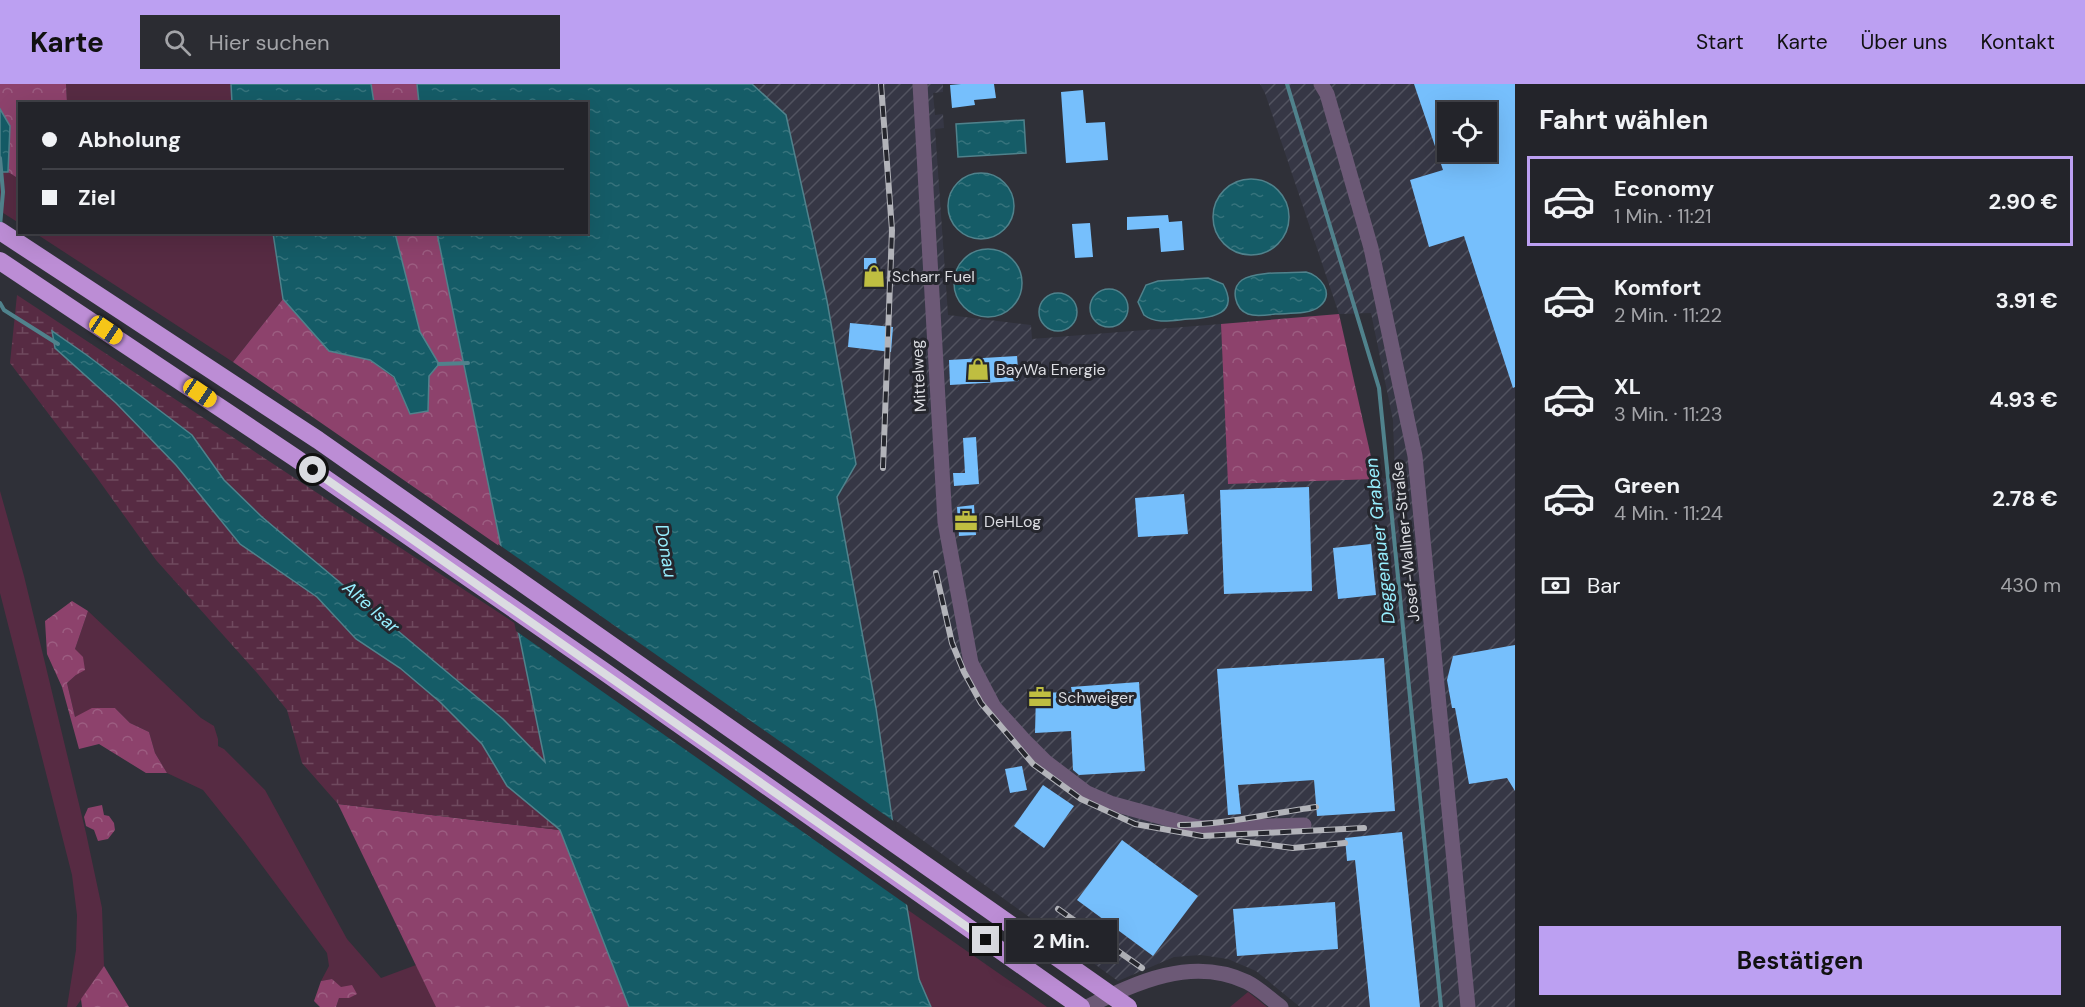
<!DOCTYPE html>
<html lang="de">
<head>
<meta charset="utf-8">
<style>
  :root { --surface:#23242a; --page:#2b2c32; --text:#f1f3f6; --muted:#a3a4a8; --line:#404147; --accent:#bca0f2 }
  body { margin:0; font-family:"DM Sans",sans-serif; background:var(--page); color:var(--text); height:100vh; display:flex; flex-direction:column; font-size:22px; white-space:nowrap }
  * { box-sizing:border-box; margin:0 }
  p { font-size:20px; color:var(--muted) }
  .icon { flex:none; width:33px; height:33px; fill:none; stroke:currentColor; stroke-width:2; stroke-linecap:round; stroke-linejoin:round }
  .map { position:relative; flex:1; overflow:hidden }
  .panel { display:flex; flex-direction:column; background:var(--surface); width:570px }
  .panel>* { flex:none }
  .top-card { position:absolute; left:18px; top:18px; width:570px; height:132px; border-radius:0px; box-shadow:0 6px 24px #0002,0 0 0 2px var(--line); display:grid; align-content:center; height:132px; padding:0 24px; background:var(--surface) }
  .fabs { position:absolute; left:1437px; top:18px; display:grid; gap:12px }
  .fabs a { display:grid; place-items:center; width:60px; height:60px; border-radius:0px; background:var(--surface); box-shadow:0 6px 24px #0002,0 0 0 2px var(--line); font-size:30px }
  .end { position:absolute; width:27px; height:27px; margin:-14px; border:8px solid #dbdce1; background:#111; box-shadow:0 0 0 3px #111 }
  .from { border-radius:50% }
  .bubble { position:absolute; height:42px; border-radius:0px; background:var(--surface); box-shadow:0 6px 24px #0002,0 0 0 2px var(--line); font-size:20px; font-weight:700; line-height:42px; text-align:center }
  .car { position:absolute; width:18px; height:36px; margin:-18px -9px; border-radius:8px; box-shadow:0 0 4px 2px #0007; background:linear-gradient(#f5c518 24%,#345 0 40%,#f5c518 0 76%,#345 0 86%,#f5c518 0) }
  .top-card b { display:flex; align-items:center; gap:21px; height:57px; font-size:22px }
  .top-card b+b { border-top:2px solid var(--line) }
  .top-card i { width:15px; height:15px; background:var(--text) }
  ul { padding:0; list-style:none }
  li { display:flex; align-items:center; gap:18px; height:90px; margin:0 12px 9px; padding:0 12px; border:3px solid transparent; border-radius:0px }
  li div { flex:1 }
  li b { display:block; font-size:22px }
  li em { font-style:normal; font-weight:700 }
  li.on { border-color:var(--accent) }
  li>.icon { width:54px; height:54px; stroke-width:1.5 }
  h2 { padding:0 24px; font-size:27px; line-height:72px }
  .pay { display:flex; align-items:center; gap:15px; height:66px; padding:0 24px; font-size:22px }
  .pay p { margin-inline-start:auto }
  .action { display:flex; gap:12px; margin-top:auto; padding:12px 24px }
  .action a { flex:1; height:69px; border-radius:0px; background:var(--accent); color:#111; font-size:24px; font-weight:700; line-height:69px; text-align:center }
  header { display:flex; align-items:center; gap:36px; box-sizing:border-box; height:84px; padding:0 30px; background:var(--accent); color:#111 }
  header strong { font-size:28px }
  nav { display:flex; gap:33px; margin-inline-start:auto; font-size:21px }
  .search { width:420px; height:54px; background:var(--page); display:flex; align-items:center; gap:15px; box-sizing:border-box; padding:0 21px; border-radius:0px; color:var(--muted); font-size:22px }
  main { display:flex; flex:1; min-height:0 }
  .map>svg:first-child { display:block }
</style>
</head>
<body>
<header>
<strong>Karte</strong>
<div class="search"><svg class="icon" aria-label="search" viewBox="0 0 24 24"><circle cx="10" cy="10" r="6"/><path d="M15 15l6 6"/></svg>Hier suchen</div>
<nav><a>Start</a><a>Karte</a><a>Über uns</a><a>Kontakt</a></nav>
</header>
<main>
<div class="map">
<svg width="1515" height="923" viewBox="0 0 1515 923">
  <defs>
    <pattern id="industrial-furrows" width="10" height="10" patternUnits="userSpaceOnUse" patternTransform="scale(1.5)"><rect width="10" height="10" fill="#363745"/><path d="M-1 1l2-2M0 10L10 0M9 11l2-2" fill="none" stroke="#525360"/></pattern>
    <pattern id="forest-crowns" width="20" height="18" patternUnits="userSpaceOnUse" patternTransform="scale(1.5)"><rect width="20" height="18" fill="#8d426c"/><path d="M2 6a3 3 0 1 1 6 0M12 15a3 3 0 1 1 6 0" fill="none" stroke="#9c5d81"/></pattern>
    <pattern id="wetland-marsh" width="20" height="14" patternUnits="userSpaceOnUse" patternTransform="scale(1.5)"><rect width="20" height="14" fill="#572b43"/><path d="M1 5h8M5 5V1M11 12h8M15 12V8" fill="none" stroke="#6f495e"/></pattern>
    <pattern id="water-ripples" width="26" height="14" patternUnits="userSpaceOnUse" patternTransform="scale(1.5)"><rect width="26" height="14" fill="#155c67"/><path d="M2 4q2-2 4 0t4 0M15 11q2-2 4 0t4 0" fill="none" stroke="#36737c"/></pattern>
  </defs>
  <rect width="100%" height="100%" fill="#2f3038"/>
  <path fill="url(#industrial-furrows)" fill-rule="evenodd" d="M752 0H943V8L933 9 935 31 943 30 944 44 935 45 948 231 1031 241 1032 255 1221 240 1229 400 1395 394 1393 336 1371 229 1339 230 1265 9 1260 0H1515V923H1300L1256 887 1228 875 1201 871 1174 873 1118 897 892 734 876 624 837 413 856 380 786 31ZM1448 28H1486V68H1448Z"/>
  <g fill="#572b43">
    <path d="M66 0H231L232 19H67Z"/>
    <path d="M0 88H8L19 95V139L0 127Z"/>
    <path d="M35 149H273L283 215 233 278Z"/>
    <path d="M0 407 24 492 86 749 102 824 104 882 76 923H67L76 866 77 831 72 791 0 509Z"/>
    <path d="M88 527 201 634 214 642 218 655V662L224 665 265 706 347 855 381 894 416 881 437 923H336L339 914H349L332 895 321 897 329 882 327 869 243 756 203 706 167 689 155 669 149 648 130 639 115 624 75 633 67 599 76 591 75 565Z"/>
    <path d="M908 826 1047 923H931L919 895Z"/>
    <path d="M1248 908 1267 923H1230Z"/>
  </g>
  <g fill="url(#forest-crowns)">
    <path d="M0 0H66L67 19 20 20 19 95 8 88 10 42 0 25Z"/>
    <path d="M371 0H417L419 19H374Z"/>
    <path d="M395 149H437L502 464 233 278 283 215 329 266 370 276 394 294 410 330 429 292 439 280 420 248Z"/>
    <path d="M1339 230 1376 395 1228 400 1221 240Z"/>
    <path d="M72 517 88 527 75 565 83 573 85 586 76 591 67 599 75 633 92 624H115L130 639 149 648 155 669 167 689H146L99 660 79 665 62 603 47 570 45 537Z"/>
    <path d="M338 720 560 746 629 923H436Z"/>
    <path d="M102 721 104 731 109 732 114 739 115 746 108 755 98 757 94 746 86 742 84 733 88 724Z"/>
    <path d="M104 882 129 923H82L81 915Z"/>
    <path d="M332 895 341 903 352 901 357 910 349 914H339L336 923H320L314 917 321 897Z"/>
  </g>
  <path fill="url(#wetland-marsh)" d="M17 211 516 540 546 679 503 635 262 433 224 396 192 351 88 272 52 248 55 264 116 319 176 381 240 460 317 513 356 555 400 584 440 618 482 660 507 702 560 746 338 720 302 679 287 626 258 590 156 476 95 391 10 279Z"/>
  <g fill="url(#water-ripples)" stroke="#50828c" stroke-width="1.5">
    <path d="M231 0H371L374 19H232Z"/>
    <path d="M417 0H752L786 31 827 217 856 380 837 413 876 624 892 734 919 895 931 923H629L560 746 507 702 482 660 440 618 400 584 356 555 317 513 240 460 176 381 116 319 55 264 52 247 88 272 192 351 224 396 262 433 503 635 545 678 437 149 586 148V20L419 19Z"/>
    <path d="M0 25 10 42 8 88H0Z"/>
    <path d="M1024 36 1026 69 958 73 956 40Z"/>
    <circle cx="981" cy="122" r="33"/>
    <circle cx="1251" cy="133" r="38"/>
    <path d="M273 149H395L420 248 439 280 429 292 428 327 410 330 394 293 370 276 329 267 283 215Z"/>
    <circle cx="988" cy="199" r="34"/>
    <path d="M1306 188C1320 191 1335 209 1320 222 1310 231 1288 229 1275 230 1267 231 1256 233 1248 230 1235 225 1230 205 1242 196 1255 187 1290 189 1306 188Z"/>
    <path d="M1208 194 1223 200C1240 230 1212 234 1189 235 1174 236 1157 241 1144 231L1138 218 1146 201 1158 197Z"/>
    <circle cx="1109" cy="224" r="19"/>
    <circle cx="1058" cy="228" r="19"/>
  </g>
  <path fill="#2f3038" d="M498 460 895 738 910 823 516 547Z"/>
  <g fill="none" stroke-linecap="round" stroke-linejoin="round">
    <g stroke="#50828c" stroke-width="4">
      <path d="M1287 0 1379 304 1441 923"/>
      <path d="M0 74 3 108 0 142"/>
      <path d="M0 219 4 226 58 260"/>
      <path d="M439 280 468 279"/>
    </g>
  </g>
  <g fill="#76bffc" fill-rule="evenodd">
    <path d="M961 0H994L996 14 974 16 975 21 952 24 950 1Z"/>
    <path d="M1414 0H1515V303L1513 304 1464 152 1429 163 1410 96 1443 86ZM1448 28H1486V68H1448Z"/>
    <path d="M1083 6 1086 39 1105 38 1108 76 1066 79 1061 8Z"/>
    <path d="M1168 131 1169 138 1182 137 1184 166 1161 168 1159 144 1127 146V133Z"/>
    <path d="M1090 139 1093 173 1075 174 1072 140Z"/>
    <path d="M864 174H876L877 184 881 185V202H864Z"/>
    <path d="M850 239 893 243 891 268 848 263Z"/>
    <path d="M1017 272 1019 297 950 301 949 276Z"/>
    <path d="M976 353 979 400 954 402 953 389H965L963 354Z"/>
    <path d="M1309 403 1312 507 1224 510 1220 406Z"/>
    <path d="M1184 410 1188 450 1138 453 1135 414Z"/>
    <path d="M974 421 976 451 959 452 957 423Z"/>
    <path d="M1371 460 1376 511 1338 515 1333 464Z"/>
    <path d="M1515 561V707L1507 694 1469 700 1455 624H1452L1447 596 1453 572Z"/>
    <path d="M1384 574 1395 727 1317 732 1314 696 1238 701 1241 730 1228 731 1217 585Z"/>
    <path d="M1139 598 1145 687 1079 691 1073 686 1071 647 1035 649 1036 609 1072 608 1071 603Z"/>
    <path d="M1022 682 1027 706 1010 709 1005 685Z"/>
    <path d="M1043 701 1074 722 1044 764 1014 742Z"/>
    <path d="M1402 748 1420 923H1370L1355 776 1347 777 1345 754Z"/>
    <path d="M1122 756 1198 812 1153 872 1077 816Z"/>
    <path d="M1335 818 1338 865 1237 872 1233 825Z"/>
  </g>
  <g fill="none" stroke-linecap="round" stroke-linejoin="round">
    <g stroke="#6c5976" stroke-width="15">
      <path d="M920 0 945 438 971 579 994 623 1024 656 1046 678 1087 709 1110 719 1201 744 1304 741"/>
      <path d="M1321 0 1327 10 1371 164 1415 372 1468 923"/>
      <path d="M1087 923C1137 898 1192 872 1247 898 1259 904 1270 915 1281 923"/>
    </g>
    <g stroke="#bc8dd5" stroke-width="18">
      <path d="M0 147 318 356 1128 923"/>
      <path d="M0 177 294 373 602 586 1081 923"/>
    </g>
    <g stroke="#b2b3b9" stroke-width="6">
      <g id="rail">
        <path d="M881 0 892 146 883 384"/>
        <path d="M936 489 952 559 964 588 981 619 1033 680 1081 715 1135 740 1202 752 1364 744"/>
        <path d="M1180 741C1223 741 1272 729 1316 723"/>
        <path d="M1239 757 1293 764 1345 759"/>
        <path d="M1058 825 1142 884"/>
      </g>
    </g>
    <use href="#rail" stroke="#25262d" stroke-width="4" stroke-dasharray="11" stroke-linecap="butt"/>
  </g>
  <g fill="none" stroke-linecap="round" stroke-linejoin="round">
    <path stroke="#dbdce1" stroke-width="8" d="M313 386 986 856"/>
  </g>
  <defs>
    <g id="shop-bare" transform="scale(1.8)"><path d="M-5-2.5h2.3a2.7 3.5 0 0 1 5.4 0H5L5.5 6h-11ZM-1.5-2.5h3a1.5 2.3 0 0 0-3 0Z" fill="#bfbe41" stroke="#25262d" stroke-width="2.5" paint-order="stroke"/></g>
    <g id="office-bare" transform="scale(1.8)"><path d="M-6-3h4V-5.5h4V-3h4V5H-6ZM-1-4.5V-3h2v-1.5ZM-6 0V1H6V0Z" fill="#bfbe41" stroke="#25262d" stroke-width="2.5" paint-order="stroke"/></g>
  </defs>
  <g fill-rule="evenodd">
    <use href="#shop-bare" x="874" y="192"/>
    <use href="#shop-bare" x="978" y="285"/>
    <use href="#office-bare" x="966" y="437"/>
    <use href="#office-bare" x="1040" y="613"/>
  </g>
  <g text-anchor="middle" stroke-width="6" stroke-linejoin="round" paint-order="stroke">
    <g font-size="16" fill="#dbdce1" stroke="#25262d" text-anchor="start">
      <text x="892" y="198">Scharr Fuel</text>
      <text x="996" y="291">BayWa Energie</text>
      <text x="984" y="443">DeHLog</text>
      <text x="1058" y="619">Schweiger</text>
    </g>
    <g font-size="16" fill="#dbdce1" stroke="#25262d">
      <text transform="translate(918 292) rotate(-93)" y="6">Mittelweg</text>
      <text transform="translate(1405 458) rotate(-96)" y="6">Josef-Wallner-Straße</text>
    </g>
    <g font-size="18" font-style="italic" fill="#97eefe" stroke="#25262d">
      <text transform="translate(1380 457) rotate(-96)" y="6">Deggenauer Graben</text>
      <text transform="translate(666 467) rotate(80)" y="6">Donau</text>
      <text transform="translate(371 523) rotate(41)" y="6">Alte Isar</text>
    </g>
  </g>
</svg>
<div class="fabs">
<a><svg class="icon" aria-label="locate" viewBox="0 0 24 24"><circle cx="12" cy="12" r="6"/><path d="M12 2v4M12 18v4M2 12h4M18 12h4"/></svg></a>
</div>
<i class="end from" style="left:313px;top:386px"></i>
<i class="end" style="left:986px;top:856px"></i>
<div class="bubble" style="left:1006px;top:836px;width:111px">2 Min.</div>
<i class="car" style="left:106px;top:246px;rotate:124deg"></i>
<i class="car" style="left:200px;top:309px;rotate:124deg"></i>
<div class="top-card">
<b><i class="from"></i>Abholung</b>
<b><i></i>Ziel</b>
</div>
</div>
<section class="panel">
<h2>Fahrt wählen</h2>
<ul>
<li class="on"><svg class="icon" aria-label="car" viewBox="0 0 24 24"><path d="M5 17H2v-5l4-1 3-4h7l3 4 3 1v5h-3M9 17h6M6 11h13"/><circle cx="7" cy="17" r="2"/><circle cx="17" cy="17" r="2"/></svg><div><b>Economy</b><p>1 Min. · 11:21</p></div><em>2.90 €</em></li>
<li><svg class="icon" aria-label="car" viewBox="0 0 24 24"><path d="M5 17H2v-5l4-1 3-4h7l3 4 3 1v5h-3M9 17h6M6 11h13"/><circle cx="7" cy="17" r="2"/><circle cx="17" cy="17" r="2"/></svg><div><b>Komfort</b><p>2 Min. · 11:22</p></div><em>3.91 €</em></li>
<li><svg class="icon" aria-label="car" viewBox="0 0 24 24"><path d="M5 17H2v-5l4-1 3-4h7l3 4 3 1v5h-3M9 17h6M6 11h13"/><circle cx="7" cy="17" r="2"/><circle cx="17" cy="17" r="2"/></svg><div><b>XL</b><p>3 Min. · 11:23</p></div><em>4.93 €</em></li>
<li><svg class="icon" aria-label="car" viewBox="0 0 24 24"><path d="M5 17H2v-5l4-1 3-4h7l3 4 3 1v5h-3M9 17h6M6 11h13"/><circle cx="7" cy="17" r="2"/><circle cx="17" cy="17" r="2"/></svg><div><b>Green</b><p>4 Min. · 11:24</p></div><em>2.78 €</em></li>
</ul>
<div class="pay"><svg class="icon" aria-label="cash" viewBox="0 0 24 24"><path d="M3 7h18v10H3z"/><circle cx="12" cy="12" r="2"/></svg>Bar<p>430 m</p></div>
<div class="action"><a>Bestätigen</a></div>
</section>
</main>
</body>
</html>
